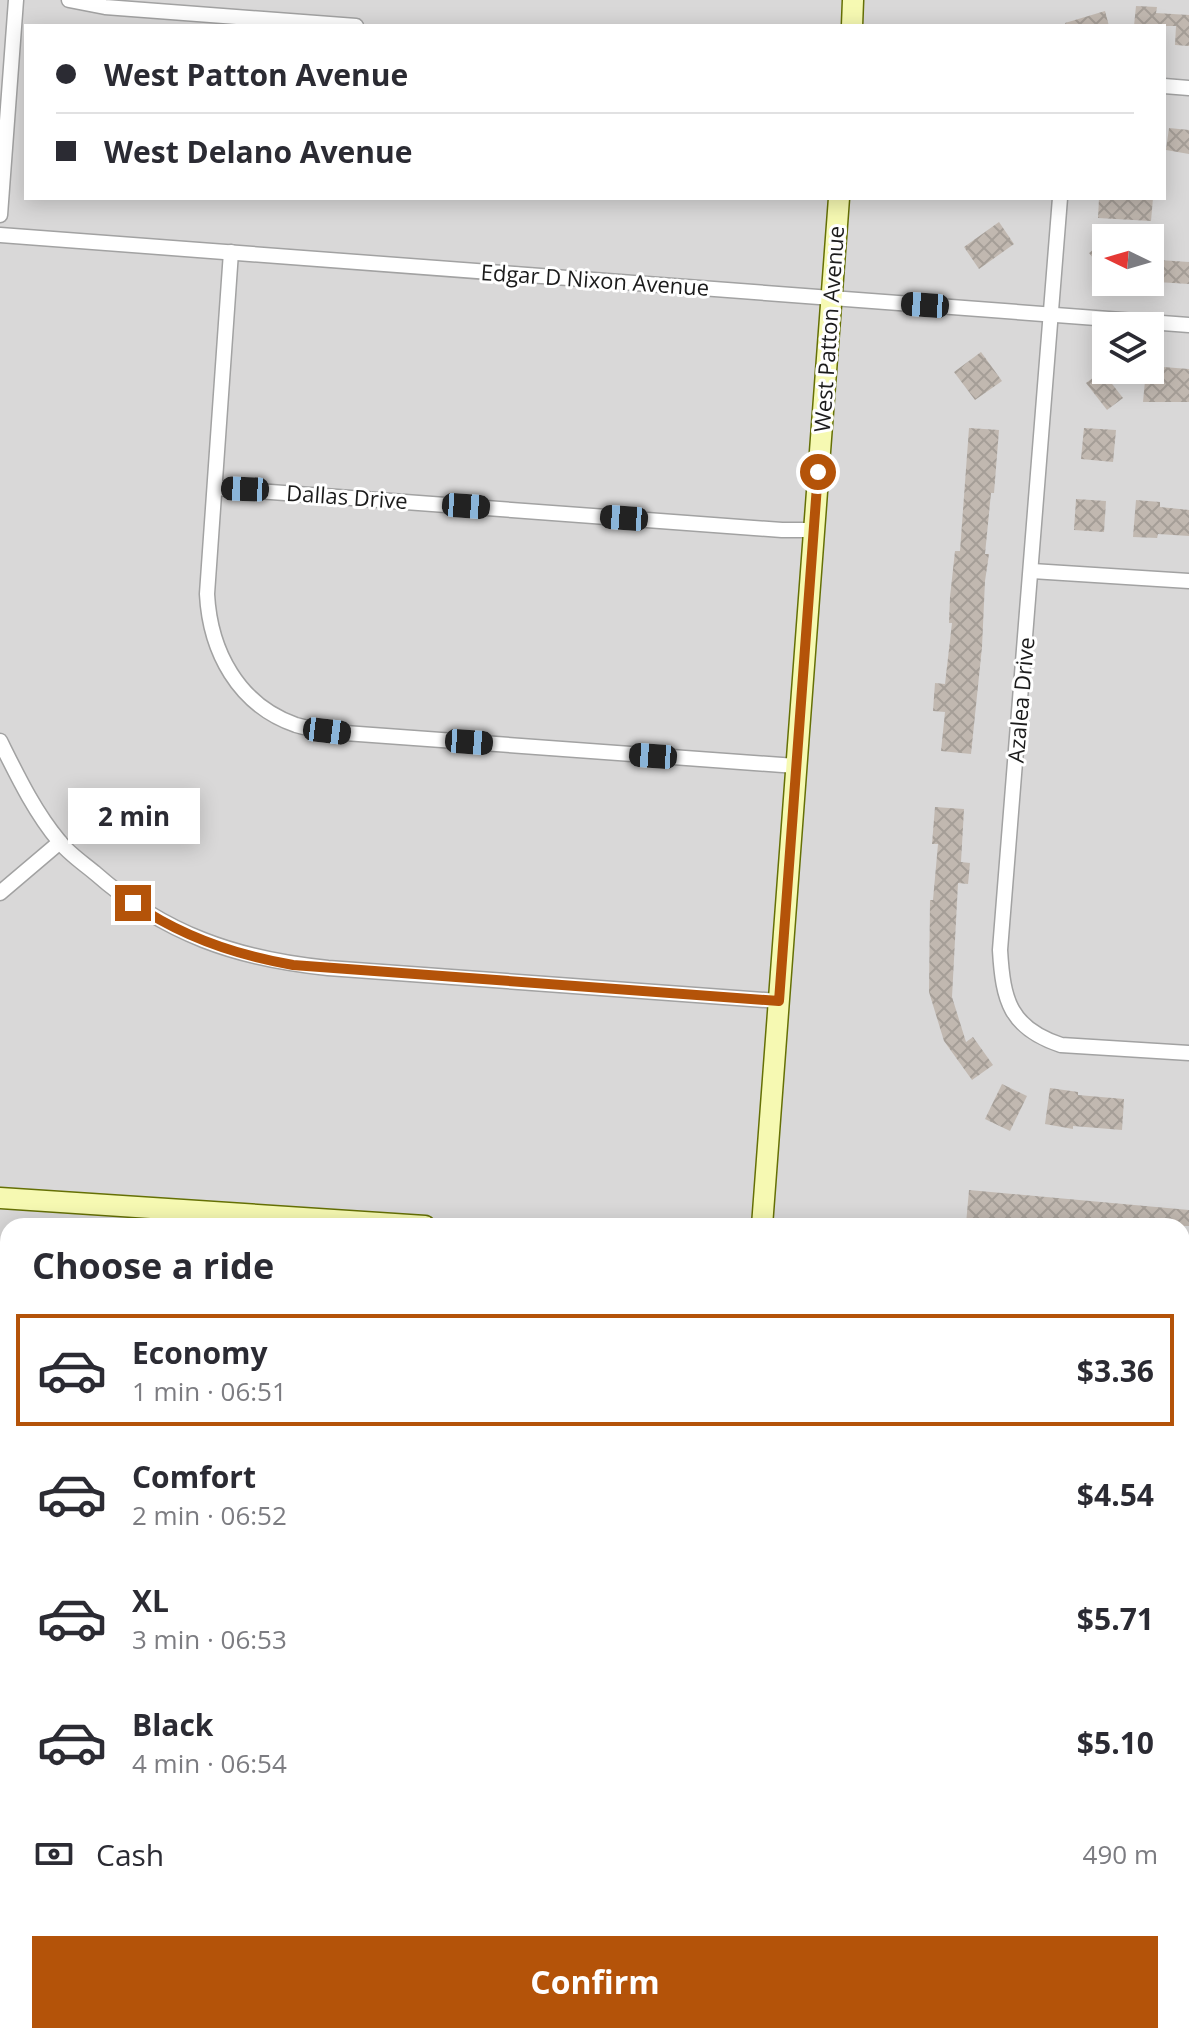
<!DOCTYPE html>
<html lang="en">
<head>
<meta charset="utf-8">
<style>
  :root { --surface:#fff; --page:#f7f7f7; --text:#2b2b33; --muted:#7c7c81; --line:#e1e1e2; --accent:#b45309 }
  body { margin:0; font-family:"Open Sans",sans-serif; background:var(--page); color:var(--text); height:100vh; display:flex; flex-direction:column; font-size:30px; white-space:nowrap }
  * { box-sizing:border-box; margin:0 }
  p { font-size:26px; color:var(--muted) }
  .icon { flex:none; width:44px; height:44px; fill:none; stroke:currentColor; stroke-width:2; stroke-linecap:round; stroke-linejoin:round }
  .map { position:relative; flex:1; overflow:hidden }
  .side { position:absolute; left:0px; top:1218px; width:1190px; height:826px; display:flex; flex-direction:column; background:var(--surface); border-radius:24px 24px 0 0; box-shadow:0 4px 20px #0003 }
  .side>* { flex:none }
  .guide { position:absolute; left:24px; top:24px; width:1142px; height:176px; border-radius:0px; box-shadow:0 4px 20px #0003; display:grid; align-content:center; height:176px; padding:0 32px; background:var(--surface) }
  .needle { width:52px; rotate:275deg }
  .tools { position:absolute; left:1092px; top:224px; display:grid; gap:16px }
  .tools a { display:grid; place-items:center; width:72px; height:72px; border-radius:0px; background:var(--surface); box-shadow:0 4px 20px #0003; font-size:40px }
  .end { position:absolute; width:36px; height:36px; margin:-18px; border:10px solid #b45309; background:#fff; box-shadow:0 0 0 4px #fff }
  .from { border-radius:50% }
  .bubble { position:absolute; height:56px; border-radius:0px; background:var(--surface); box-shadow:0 4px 20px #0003; font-size:26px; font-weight:700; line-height:56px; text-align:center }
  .car { position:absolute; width:24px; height:48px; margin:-24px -12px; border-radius:10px; box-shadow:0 0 6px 2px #0007; background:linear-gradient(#222 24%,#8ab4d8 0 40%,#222 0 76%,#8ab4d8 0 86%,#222 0) }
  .guide b { display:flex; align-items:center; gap:28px; height:76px; font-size:30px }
  .guide b+b { border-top:2px solid var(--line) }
  .guide i { width:20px; height:20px; background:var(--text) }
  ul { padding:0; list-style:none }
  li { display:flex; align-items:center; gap:24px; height:112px; margin:0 16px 12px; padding:0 16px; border:4px solid transparent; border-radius:0px }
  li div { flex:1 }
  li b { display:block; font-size:30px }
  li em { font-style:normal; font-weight:700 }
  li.current { border-color:var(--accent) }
  li>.icon { width:72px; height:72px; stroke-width:1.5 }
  h2 { padding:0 32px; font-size:36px; line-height:96px }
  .pay { display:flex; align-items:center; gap:20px; height:88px; padding:0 32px; font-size:30px }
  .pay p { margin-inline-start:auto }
  .primary-button { display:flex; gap:16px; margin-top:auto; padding:16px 32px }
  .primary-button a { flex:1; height:92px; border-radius:0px; background:var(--accent); color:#fff; font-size:32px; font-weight:700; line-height:92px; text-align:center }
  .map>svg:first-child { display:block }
</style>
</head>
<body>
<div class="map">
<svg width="1189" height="2043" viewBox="0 0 1189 2043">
  <defs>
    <pattern id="building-cross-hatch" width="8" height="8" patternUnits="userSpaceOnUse" patternTransform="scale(2)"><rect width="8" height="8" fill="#c1b8b0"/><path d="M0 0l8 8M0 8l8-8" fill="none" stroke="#a59e97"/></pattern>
  </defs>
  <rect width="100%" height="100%" fill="#ede9e0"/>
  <path fill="#d9d8d8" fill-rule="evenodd" d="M0 0H1189V2043H0ZM26 26H1164V198H26ZM1106 238H1150V282H1106ZM1106 326H1150V370H1106ZM8 1226H1182V2036H8Z"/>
  <g fill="url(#building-cross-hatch)">
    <path d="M1136 6 1157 7 1156 13 1189 15V46L1175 45 1176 26H1134Z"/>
    <path d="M1105 11 1109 26H1066L1065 23Z"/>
    <path d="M1169 128 1189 130V154L1166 150Z"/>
    <path d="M1099 198H1153L1151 221 1098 218Z"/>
    <path d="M999 222 1014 244 979 269 964 247Z"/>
    <path d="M1106 239V274L1089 253Z"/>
    <path d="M1159 260 1189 262V284L1157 282Z"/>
    <path d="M981 352 1002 381 975 400 954 372Z"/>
    <path d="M1150 366 1189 369V402H1143L1146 370H1150Z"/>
    <path d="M1102 371 1123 398 1107 410 1086 383Z"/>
    <path d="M969 428 999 430 994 493H991L985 554H989L985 581 982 647 971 754 941 751 945 712 933 711 935 683 945 684 952 623H949L950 597 955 551H960Z"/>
    <path d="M1084 428 1116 430 1113 462 1081 459Z"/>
    <path d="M1076 499 1106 501 1104 532 1074 530Z"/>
    <path d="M1136 500 1160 502V507L1189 510V536L1158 534 1157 538 1133 537Z"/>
    <path d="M935 807 964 809 961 862 970 863 968 884 958 883 952 997 966 1042 973 1037 993 1065 972 1080 944 1041 929 992 930 900H933L938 844H932Z"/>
    <path d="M1002 1084 1027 1096 1010 1131 985 1119Z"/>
    <path d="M1050 1088 1078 1092V1095L1124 1099 1122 1130 1073 1126V1129L1045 1124Z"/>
    <path d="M969 1190 1189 1210V1226L966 1224Z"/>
  </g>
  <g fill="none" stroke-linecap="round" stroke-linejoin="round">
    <g stroke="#a2a2a2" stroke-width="17">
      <g id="street">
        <path d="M69 0 105 7 356 26"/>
        <path d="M1164 86 1189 88"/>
        <path d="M1060 198 1000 950C1003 1001 1010 1028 1061 1045L1189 1053"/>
        <path d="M0 215 16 0"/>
        <path d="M0 235 1189 325"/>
        <path d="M231 252 207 594C210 651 238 705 296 725 312 730 329 731 345 733L796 766"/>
        <path d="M216 488 782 530H814"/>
        <path d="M1032 571 1189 581"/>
        <path d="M0 741C17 775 34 811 59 841 68 853 83 863 95 873 164 934 237 959 328 968L779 1001"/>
        <path d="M0 893 60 842"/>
        <path d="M1182 1488H1189"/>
        <path d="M0 1612H8"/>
        <path d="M1182 1699 1189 1700"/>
        <path d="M0 1854 8 1855"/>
        <path d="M1182 1955 1189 1979"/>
        <path d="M503 2043 504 2036"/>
        <path d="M923 2043V2036"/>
      </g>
    </g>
    <g stroke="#657005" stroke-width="23">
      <g id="secondary">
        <path d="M852 26 853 0"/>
        <path d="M0 1198 425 1226"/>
        <path d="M762 1226 839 198"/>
        <path d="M1182 1278H1189"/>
        <path d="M716 2043V2036"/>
      </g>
    </g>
    <use href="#street" stroke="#fff" stroke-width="14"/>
    <use href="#secondary" stroke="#f6f9b2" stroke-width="20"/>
  </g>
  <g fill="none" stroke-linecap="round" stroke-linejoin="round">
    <path stroke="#b45309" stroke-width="10" d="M133 903C182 937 235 955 293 965L779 1001 818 472"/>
  </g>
  <g text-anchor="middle" stroke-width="6" stroke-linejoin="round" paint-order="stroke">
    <g font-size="22" fill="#1b1b1b" stroke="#fff">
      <text transform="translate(595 280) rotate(4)" y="8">Edgar D Nixon Avenue</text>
      <text transform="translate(829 329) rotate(-86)" y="8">West Patton Avenue</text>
      <text transform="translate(347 497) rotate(4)" y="8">Dallas Drive</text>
      <text transform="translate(1021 700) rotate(-85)" y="8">Azalea Drive</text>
    </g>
  </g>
</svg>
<div class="tools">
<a><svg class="needle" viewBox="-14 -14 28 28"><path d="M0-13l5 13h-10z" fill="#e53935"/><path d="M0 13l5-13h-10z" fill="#7c7c81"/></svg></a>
<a><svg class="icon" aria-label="layers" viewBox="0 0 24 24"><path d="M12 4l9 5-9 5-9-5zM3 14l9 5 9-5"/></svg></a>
</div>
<i class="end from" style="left:818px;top:472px"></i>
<i class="end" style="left:133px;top:903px"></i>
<div class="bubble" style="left:68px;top:788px;width:132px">2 min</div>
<i class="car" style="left:925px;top:305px;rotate:274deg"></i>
<i class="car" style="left:245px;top:489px;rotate:272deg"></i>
<i class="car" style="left:466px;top:506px;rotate:94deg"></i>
<i class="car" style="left:624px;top:518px;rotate:274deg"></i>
<i class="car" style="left:327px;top:731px;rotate:97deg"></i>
<i class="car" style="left:469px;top:742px;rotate:94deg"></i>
<i class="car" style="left:653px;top:756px;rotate:274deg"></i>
<div class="guide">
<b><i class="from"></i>West Patton Avenue</b>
<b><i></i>West Delano Avenue</b>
</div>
<section class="side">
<h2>Choose a ride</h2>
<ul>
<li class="current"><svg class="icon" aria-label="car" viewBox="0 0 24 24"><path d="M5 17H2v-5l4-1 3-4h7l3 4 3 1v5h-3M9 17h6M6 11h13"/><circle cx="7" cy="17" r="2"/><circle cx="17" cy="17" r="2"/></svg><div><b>Economy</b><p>1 min · 06:51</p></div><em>$3.36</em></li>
<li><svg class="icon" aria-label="car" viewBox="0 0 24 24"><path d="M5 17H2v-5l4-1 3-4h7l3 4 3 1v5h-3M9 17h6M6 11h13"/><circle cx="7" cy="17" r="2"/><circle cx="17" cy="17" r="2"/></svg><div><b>Comfort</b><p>2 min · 06:52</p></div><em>$4.54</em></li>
<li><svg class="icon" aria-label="car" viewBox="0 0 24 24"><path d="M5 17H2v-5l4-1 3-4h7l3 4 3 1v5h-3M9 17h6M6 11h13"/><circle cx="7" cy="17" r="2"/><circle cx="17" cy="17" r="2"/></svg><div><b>XL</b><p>3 min · 06:53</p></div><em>$5.71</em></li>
<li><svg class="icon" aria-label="car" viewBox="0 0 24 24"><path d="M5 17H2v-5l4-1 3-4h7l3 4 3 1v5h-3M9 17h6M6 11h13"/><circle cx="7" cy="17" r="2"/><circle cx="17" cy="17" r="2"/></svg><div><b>Black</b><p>4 min · 06:54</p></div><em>$5.10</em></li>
</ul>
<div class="pay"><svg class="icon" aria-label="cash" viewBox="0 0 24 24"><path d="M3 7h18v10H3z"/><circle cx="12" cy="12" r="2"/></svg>Cash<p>490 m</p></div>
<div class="primary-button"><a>Confirm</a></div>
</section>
</div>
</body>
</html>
